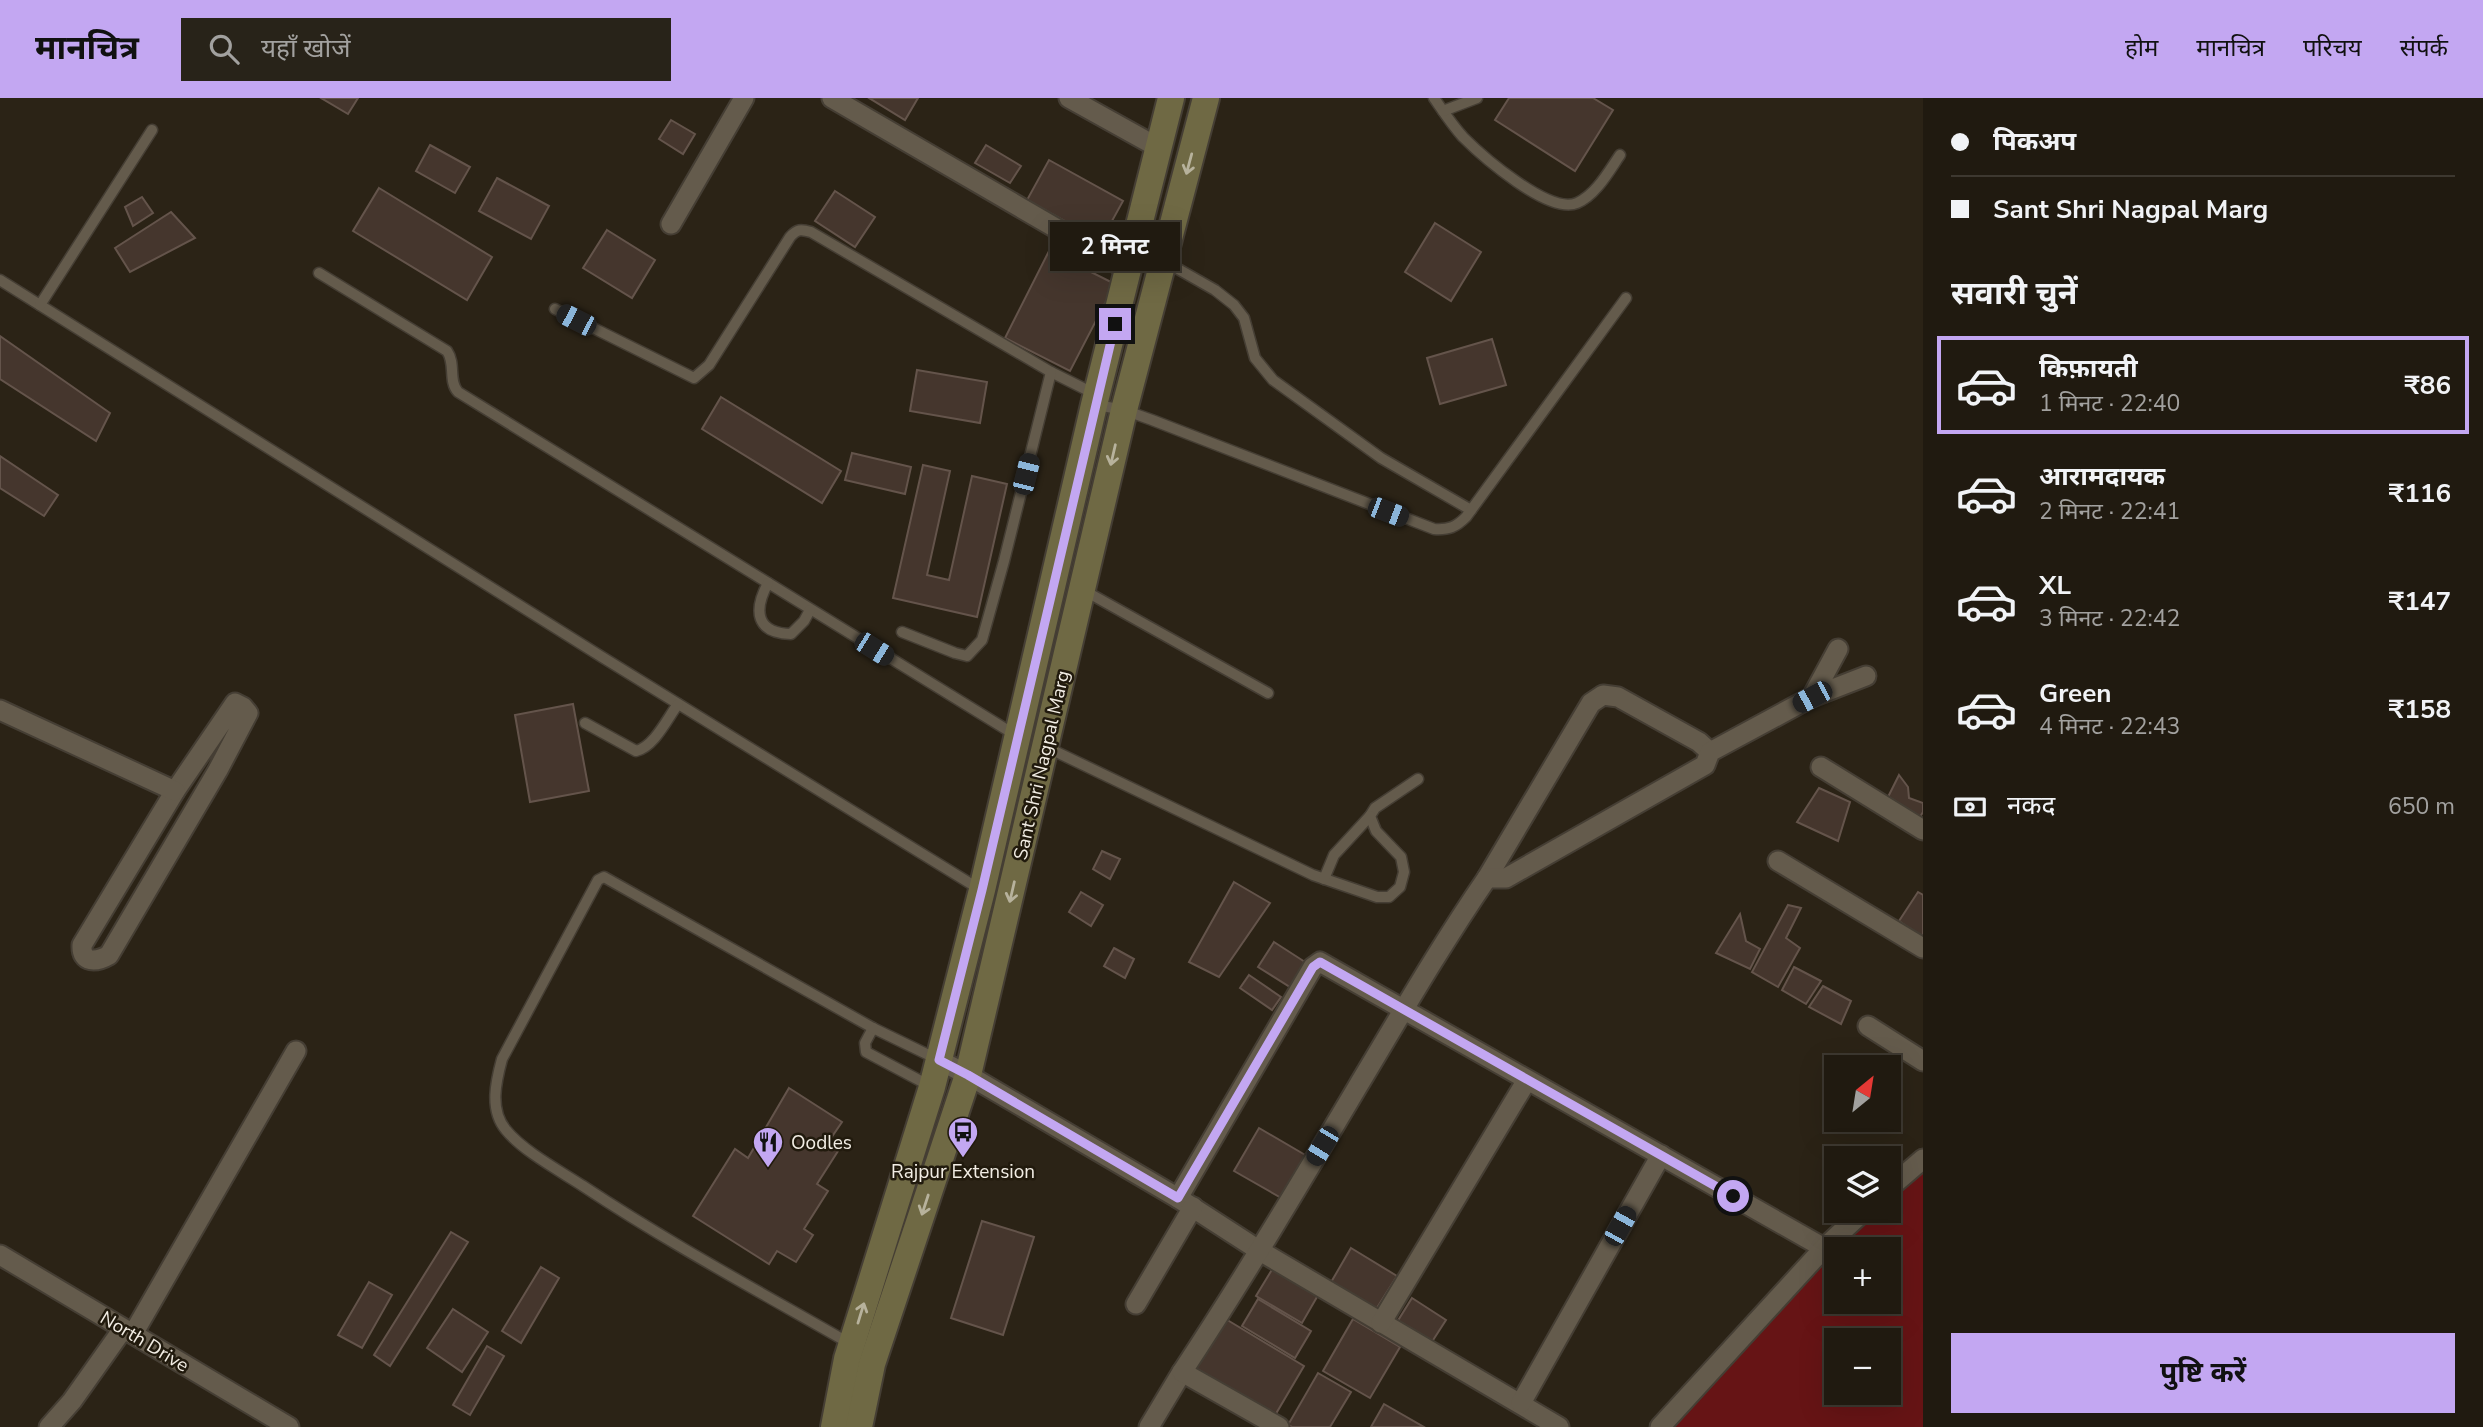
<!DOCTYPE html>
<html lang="hi">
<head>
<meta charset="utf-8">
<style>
  :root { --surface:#201a10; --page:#282319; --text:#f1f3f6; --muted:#a2a19f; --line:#3d3830; --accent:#c3a7f2 }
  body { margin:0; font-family:"Nunito Sans","Noto Sans Devanagari",sans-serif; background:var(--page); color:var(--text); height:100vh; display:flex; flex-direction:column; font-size:26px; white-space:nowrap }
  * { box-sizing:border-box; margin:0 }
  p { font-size:23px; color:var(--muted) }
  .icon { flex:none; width:38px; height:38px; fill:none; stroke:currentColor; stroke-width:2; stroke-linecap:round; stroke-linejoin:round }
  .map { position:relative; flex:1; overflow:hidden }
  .sheet { display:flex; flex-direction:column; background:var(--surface); width:560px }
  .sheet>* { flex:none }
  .hud { display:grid; align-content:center; height:154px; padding:0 28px; background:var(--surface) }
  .needle { width:46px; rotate:30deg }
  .fabs { position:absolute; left:1824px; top:957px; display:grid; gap:14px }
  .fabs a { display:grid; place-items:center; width:77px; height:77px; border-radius:0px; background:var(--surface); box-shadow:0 7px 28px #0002,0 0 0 2px var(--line); font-size:35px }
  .end { position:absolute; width:32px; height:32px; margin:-16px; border:9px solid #c3a7f2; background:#111; box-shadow:0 0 0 4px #111 }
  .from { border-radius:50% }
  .bubble { position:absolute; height:49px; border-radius:0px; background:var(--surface); box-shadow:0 7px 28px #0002,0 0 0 2px var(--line); font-size:23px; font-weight:700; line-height:49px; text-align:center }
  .car { position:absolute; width:21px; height:42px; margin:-21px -10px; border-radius:9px; box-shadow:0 0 5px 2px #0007; background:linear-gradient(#222 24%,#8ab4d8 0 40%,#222 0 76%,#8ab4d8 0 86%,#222 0) }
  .hud b { display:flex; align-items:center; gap:24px; height:66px; font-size:26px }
  .hud b+b { border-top:2px solid var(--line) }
  .hud i { width:18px; height:18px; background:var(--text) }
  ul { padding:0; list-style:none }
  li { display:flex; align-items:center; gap:21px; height:98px; margin:0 14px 10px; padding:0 14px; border:4px solid transparent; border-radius:0px }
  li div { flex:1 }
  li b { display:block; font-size:26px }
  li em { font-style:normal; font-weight:700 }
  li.on { border-color:var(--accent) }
  li>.icon { width:63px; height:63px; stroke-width:1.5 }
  h2 { padding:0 28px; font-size:32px; line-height:84px }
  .pay { display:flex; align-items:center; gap:18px; height:77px; padding:0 28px; font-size:26px }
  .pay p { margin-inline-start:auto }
  .button { display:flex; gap:14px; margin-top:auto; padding:14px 28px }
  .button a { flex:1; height:80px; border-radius:0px; background:var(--accent); color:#111; font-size:28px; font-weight:700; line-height:80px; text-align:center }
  header { display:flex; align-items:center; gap:42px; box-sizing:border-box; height:98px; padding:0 35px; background:var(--accent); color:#111 }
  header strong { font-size:33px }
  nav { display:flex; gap:38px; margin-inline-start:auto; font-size:24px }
  .search { width:490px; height:63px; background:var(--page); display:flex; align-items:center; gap:18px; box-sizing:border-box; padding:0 24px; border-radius:0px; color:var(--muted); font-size:26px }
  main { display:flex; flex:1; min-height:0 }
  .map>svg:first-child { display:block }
</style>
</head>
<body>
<header>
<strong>मानचित्र</strong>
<div class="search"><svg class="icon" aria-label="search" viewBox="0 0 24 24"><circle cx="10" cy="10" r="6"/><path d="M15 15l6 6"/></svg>यहाँ खोजें</div>
<nav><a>होम</a><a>मानचित्र</a><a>परिचय</a><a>संपर्क</a></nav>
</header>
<main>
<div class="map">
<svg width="1923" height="1329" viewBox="0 0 1923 1329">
  <rect width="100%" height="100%" fill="#2b2316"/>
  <path fill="#661415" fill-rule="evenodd" d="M1923 1065V1329H1669L1816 1171 1874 1113H1888V1099ZM1836 1152H1888V1204H1836ZM1836 1242H1888V1295H1836Z"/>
  <g fill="#45362d" stroke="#64544b" stroke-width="2">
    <path d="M321 0H358L348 16Z"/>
    <path d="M869 0H918L905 22Z"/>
    <path d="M1509 0H1593L1613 12 1575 73 1495 22Z"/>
    <path d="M671 22 695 36 683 56 659 41Z"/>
    <path d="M430 47 470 69 455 95 416 73Z"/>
    <path d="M986 47 1021 68 1010 85 975 65Z"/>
    <path d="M1049 62 1123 103 1101 143 1027 102Z"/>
    <path d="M497 80 549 108 531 141 479 113Z"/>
    <path d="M379 90 492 159 467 202 353 133Z"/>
    <path d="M835 93 875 119 855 149 815 123Z"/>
    <path d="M142 99 153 115 133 128 125 109Z"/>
    <path d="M171 114 195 140 130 174 115 150Z"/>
    <path d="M1435 125 1481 154 1451 203 1405 174Z"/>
    <path d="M607 132 655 162 632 200 583 170Z"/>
    <path d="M1049 153 1115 186 1070 273 1005 240Z"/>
    <path d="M0 238 110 315 96 343 0 281Z"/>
    <path d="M1492 241 1506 287 1440 306 1427 260Z"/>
    <path d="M917 272 987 284 980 325 910 313Z"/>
    <path d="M721 299 841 373 822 405 702 331Z"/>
    <path d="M852 355 911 369 905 396 845 382Z"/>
    <path d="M0 358 58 397 44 418 0 390Z"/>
    <path d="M923 367 950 373 927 477 949 482 972 378 1007 386 977 519 893 500Z"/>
    <path d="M573 606 589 693 530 704 515 617Z"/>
    <path d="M1899 677 1908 689 1909 700 1923 705V714L1915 727 1885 705Z"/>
    <path d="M1819 690 1850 704 1838 743 1797 724Z"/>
    <path d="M1102 753 1120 761 1110 781 1093 771Z"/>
    <path d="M1234 784 1270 805 1219 879 1189 864Z"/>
    <path d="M1081 794 1103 807 1091 828 1069 814Z"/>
    <path d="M1918 794 1923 797V840L1899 823Z"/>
    <path d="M1788 807 1801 810 1786 840 1800 850 1778 889 1752 874Z"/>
    <path d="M1740 816 1746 843 1760 851 1750 871 1716 855Z"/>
    <path d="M1274 844 1305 864 1290 889 1258 869Z"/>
    <path d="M1114 850 1134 861 1125 880 1104 868Z"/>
    <path d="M1794 869 1821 883 1806 906 1782 892Z"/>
    <path d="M1249 877 1281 899 1272 912 1240 890Z"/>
    <path d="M1823 888 1851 903 1841 926 1809 909Z"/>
    <path d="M789 990 842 1024 827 1046 838 1053 817 1086 828 1093 804 1131 813 1137 796 1164 777 1153 769 1166 693 1118 735 1051 748 1060Z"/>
    <path d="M1259 1030 1307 1058 1283 1101 1234 1073Z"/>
    <path d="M982 1123 1034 1139 1003 1237 951 1220Z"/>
    <path d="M451 1134 468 1144 390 1268 374 1257Z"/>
    <path d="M1351 1150 1397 1178 1375 1213 1330 1186Z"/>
    <path d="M1276 1165 1321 1192 1302 1225 1256 1198Z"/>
    <path d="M541 1169 559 1180 521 1245 502 1233Z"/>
    <path d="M369 1184 392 1197 362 1250 338 1237Z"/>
    <path d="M1412 1200 1446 1222 1428 1250 1394 1229Z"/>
    <path d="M1258 1201 1311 1233 1295 1260 1242 1228Z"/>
    <path d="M453 1211 488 1234 462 1274 427 1250Z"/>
    <path d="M1224 1220 1304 1268 1274 1319 1194 1270Z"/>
    <path d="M1353 1221 1400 1249 1370 1300 1323 1273Z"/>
    <path d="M487 1248 504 1258 470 1317 453 1307Z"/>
    <path d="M1318 1275 1351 1294 1330 1329H1292L1288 1327Z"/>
    <path d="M1384 1306 1424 1329H1371Z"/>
  </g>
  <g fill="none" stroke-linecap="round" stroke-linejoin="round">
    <g stroke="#453e34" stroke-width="13">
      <g id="service">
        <path d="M1434 0C1443 13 1452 27 1463 39 1482 58 1549 117 1577 105 1596 97 1609 73 1620 57"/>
        <path d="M1443 13 1477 0"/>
        <path d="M1164 163 1215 192 1234 207 1244 220 1255 260 1273 282 1381 360 1471 412"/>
        <path d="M319 175 447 253C456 266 448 283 458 294L1017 638"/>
        <path d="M0 182 602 559 981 792"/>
        <path d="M40 207 152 32"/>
        <path d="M555 211 694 280 709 267 790 139C797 131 801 131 811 134L1051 274 1095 296"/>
        <path d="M1097 307 1124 312 1152 322 1434 431C1449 432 1456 429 1466 419L1626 200"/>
        <path d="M768 485C753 513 756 535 791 536L804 523 810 512"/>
        <path d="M1085 493 1268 595"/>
        <path d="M902 534 955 555 967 558 982 542 1004 463 1051 274"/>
        <path d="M585 625 636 653C654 649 667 621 678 606"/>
        <path d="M1046 649 1313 777 1377 799H1389L1400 789 1404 774 1401 759 1376 733 1370 718 1375 710 1418 681"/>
        <path d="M1324 781 1334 757 1370 718"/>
        <path d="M873 930 865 945 866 954 932 989"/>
        <path d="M849 1245C760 1194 669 1145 583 1088 560 1073 523 1053 506 1032 489 1012 496 983 502 961L598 782 604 779 873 930 939 962"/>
      </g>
    </g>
    <g stroke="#453e34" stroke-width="23">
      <g id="minor">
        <path d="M832 0 1128 172"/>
        <path d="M1069 0 1159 50"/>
        <path d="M671 126 744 0"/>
        <path d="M1812 599 1866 578"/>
        <path d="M235 605 243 609 248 615 218 672 109 857C97 864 81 866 82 847L175 693Z"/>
        <path d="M0 612 175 693"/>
        <path d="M1821 669 1923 732"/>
        <path d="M1778 763 1923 850"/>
        <path d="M1487 780 1591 605 1603 597 1618 599 1699 644 1710 654"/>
        <path d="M1868 928 1923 963"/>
        <path d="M939 962 968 977 1178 1100 1260 1153 1559 1329"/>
        <path d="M1888 1091 1923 1061"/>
        <path d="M1178 1100 1313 869 1320 864 1824 1150"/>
        <path d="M0 1157 289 1329"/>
        <path d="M1136 1206 1193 1109"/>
        <path d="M1381 1225 1527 982"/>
        <path d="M133 1236 296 953"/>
        <path d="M1521 1305 1661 1057"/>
        <path d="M49 1329 72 1303 123 1231"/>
        <path d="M1149 1329 1182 1274"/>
        <path d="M1279 1329 1182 1274C1244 1180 1301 1084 1358 988 1400 918 1441 847 1487 780H1506L1705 667 1710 654 1812 599 1838 551"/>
        <path d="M1660 1329 1824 1150 1864 1113"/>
      </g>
    </g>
    <g stroke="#453e34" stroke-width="30">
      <g id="secondary">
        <path d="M834 1329 847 1261 932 989 982 792 1094 307 1171 0"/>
        <path d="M859 1329 872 1266 968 977 1124 312 1206 0"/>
      </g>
    </g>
    <use href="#service" stroke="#645b4c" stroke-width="10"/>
    <use href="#minor" stroke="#645b4c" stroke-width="19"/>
    <use href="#secondary" stroke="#6f6944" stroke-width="26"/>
  </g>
  <defs><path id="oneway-shaft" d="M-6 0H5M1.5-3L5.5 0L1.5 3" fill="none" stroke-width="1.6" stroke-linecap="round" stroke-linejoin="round" transform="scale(1.75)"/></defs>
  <g stroke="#b7b29c">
    <use href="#oneway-shaft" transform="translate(1189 66) rotate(105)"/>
    <use href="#oneway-shaft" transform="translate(1113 357) rotate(103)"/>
    <use href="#oneway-shaft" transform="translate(1012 794) rotate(103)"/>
    <use href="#oneway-shaft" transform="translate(925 1107) rotate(108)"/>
    <use href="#oneway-shaft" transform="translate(861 1215) rotate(-73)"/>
  </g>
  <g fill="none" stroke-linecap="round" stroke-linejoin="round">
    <path stroke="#c3a7f2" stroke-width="9" d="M1115 226 982 792 939 962 968 977 1178 1100 1313 869 1320 864 1733 1098"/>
  </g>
  <defs>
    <g id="bus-pin" transform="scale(1.575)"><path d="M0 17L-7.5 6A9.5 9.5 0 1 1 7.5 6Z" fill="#c3a7f2" stroke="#211a0d"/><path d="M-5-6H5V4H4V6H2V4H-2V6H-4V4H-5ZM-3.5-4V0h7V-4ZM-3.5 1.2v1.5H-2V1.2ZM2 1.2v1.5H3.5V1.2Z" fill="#111"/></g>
    <g id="restaurant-pin" transform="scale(1.575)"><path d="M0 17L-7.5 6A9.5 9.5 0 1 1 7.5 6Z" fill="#c3a7f2" stroke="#211a0d"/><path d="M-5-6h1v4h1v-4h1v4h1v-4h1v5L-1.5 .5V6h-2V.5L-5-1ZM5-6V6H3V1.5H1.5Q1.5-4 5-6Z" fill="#111"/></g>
  </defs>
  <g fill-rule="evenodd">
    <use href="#bus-pin" x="963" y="1034"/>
    <use href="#restaurant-pin" x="768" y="1044"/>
  </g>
  <g text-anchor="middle" stroke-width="5" stroke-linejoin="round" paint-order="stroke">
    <g font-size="19" fill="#f2ede4" stroke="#211a0d">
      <text transform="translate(1041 667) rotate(-77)" y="7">Sant Shri Nagpal Marg</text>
      <text transform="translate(145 1243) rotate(31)" y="7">North Drive</text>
    </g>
    <g font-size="19" fill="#f2ede4" stroke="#211a0d" text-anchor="start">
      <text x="791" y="1051">Oodles</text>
      <text x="963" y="1080" text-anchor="middle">Rajpur Extension</text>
    </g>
  </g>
</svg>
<div class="fabs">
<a><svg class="needle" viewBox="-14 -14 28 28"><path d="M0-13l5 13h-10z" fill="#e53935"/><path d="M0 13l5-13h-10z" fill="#a2a19f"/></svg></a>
<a><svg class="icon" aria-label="layers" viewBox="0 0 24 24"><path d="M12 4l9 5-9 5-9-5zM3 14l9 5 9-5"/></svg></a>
<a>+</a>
<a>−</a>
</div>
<i class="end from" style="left:1733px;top:1098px"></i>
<i class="end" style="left:1115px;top:226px"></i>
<div class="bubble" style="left:1050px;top:124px;width:130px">2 मिनट</div>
<i class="car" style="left:576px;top:222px;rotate:297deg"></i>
<i class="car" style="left:1026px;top:376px;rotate:14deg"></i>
<i class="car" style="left:1388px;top:414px;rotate:111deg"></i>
<i class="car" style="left:874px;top:551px;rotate:122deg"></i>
<i class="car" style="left:1812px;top:599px;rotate:242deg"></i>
<i class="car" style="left:1322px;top:1048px;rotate:211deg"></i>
<i class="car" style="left:1620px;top:1128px;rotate:29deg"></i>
</div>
<section class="sheet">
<div class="hud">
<b><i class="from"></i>पिकअप</b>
<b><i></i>Sant Shri Nagpal Marg</b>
</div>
<h2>सवारी चुनें</h2>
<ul>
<li class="on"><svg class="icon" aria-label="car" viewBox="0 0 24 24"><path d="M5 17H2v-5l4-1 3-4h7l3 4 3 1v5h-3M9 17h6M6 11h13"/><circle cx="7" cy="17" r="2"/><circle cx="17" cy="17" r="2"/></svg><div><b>किफ़ायती</b><p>1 मिनट · 22:40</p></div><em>₹86</em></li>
<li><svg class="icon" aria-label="car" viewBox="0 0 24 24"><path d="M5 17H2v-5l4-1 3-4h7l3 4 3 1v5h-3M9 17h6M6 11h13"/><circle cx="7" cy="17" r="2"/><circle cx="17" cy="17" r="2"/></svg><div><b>आरामदायक</b><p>2 मिनट · 22:41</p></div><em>₹116</em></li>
<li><svg class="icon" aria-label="car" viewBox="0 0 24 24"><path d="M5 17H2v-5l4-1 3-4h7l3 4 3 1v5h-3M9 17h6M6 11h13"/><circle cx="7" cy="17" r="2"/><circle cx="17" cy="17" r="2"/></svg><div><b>XL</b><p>3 मिनट · 22:42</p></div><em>₹147</em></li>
<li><svg class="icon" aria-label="car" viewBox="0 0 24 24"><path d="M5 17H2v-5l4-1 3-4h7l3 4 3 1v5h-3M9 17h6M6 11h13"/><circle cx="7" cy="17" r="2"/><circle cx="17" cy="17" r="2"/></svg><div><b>Green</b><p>4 मिनट · 22:43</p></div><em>₹158</em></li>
</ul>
<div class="pay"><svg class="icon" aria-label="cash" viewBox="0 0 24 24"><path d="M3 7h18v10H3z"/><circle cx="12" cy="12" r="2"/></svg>नकद<p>650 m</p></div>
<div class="button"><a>पुष्टि करें</a></div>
</section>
</main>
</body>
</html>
